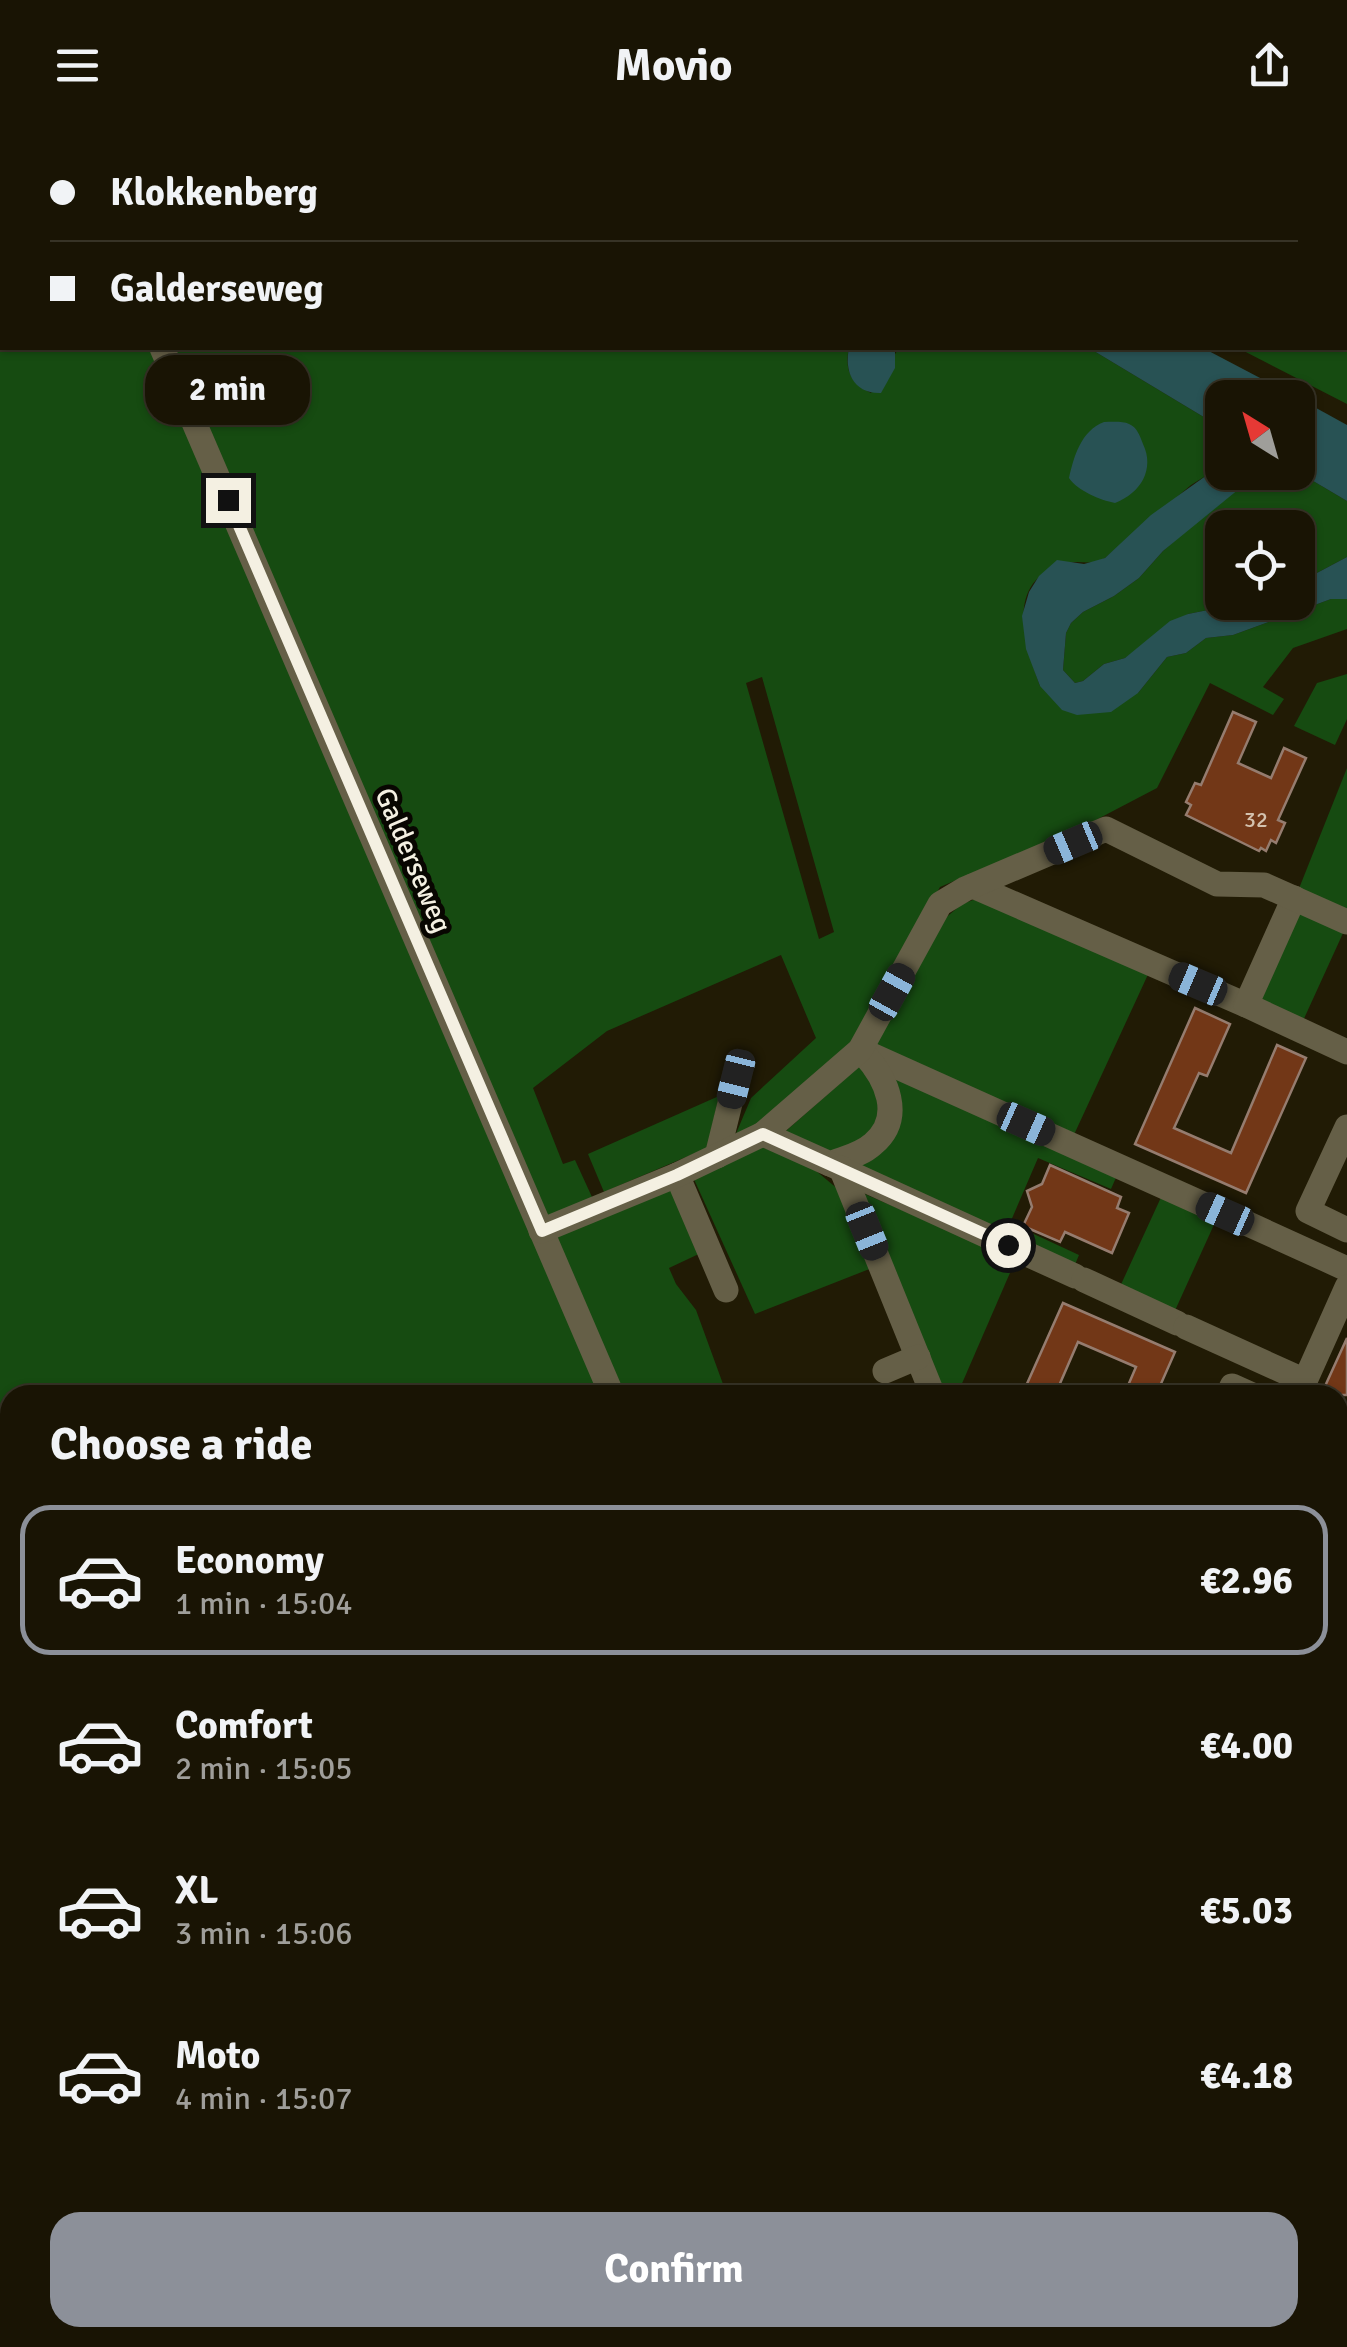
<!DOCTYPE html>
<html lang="en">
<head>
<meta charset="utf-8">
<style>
  :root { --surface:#191404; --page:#262113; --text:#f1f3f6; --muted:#9f9e9a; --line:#373326; --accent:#8c9099 }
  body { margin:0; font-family:Signika,sans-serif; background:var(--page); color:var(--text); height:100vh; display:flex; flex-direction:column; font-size:38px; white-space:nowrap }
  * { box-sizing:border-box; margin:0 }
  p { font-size:32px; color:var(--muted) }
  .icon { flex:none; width:55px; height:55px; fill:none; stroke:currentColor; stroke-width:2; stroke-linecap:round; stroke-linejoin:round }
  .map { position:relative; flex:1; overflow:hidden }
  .sheet { position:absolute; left:0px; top:1255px; width:1348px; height:962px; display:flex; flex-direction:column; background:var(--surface); border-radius:30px 30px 0 0; box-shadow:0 2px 8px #0004,0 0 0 2px var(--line) }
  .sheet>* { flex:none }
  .hud { position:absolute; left:0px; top:0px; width:1348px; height:220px; box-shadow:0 2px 8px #0004,0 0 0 2px var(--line); display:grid; align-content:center; height:220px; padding:0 50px; background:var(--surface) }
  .needle { width:65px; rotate:323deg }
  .buttons { position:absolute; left:1205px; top:250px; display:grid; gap:20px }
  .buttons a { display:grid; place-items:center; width:110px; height:110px; border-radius:20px; background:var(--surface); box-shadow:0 2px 8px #0004,0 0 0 2px var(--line); font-size:50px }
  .end { position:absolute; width:45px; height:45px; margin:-22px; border:12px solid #f4f0e2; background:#111; box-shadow:0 0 0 5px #111 }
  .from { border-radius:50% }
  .bubble { position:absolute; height:70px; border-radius:30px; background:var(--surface); box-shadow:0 2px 8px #0004,0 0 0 2px var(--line); font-size:32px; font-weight:700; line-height:70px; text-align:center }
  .car { position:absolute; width:30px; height:60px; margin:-30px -15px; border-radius:12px; box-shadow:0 0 8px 2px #0007; background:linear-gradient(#222 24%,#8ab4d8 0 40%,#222 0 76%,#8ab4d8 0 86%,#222 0) }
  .hud b { display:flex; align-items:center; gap:35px; height:95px; font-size:38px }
  .hud b+b { border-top:2px solid var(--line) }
  .hud i { width:25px; height:25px; background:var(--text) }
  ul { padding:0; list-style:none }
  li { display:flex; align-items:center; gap:30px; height:150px; margin:0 20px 15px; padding:0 30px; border:5px solid transparent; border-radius:30px }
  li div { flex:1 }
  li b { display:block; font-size:38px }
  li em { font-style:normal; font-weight:700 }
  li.current { border-color:var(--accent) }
  li>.icon { width:90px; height:90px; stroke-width:1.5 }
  h2 { padding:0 50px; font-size:45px; line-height:120px }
  .cta { display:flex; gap:20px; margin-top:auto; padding:20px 50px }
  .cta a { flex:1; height:115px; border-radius:30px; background:var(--accent); color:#fff; font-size:40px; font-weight:700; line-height:115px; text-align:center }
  header { display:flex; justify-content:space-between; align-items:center; height:130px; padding:0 50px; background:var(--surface); font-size:45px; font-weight:700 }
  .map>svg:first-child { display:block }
</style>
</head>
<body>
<header><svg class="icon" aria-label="menu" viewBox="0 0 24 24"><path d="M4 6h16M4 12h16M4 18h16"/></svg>Movio<svg class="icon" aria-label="share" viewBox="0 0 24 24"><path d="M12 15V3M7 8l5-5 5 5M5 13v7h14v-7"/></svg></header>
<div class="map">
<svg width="1347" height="2217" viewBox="0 0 1347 2217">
  <rect width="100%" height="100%" fill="#211b05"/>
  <g fill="#164b11" fill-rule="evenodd">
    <path d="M0 0H863L864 2H2V218H849C844 240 851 253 871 263L897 221 895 218H1089L1222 298V322L1207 345 1191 355 1105 428C1091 436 1082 430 1068 433 1003 448 1024 512 1040 556L1138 563 1167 527 1186 523 1206 508 1233 505 1331 469H1347V499L1293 518 1263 557 1284 569 1273 585 1210 553 1157 658 1092 692 940 757 859 907 760 992 735 1006 751 968 816 908 781 825 607 901 533 958 563 1034 575 1030 592 1067 676 1054 703 1122 669 1138 676 1154 696 1180 727 1265H10V2208H1136L1144 2217H0ZM762 547 834 802 819 809 746 553Z"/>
    <path d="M957 0H1347V274L1238 218H1345V2Z"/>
    <path d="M1298 342 1347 371V427L1298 453V398H1222V472L1243 473 1188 484 1125 528 1104 534 1083 551 1075 553 1063 540 1066 503 1071 493 1083 482 1114 466 1139 448 1163 421 1252 343Z"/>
    <path d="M1347 544V589L1335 615 1294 596 1317 553Z"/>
    <path d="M1347 638V783L1298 761Z"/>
    <path d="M984 766 1151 838 1072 1009 873 915 937 795 962 774Z"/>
    <path d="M1296 779 1344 801 1302 893 1254 871Z"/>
    <path d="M862 934 882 974 869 1009 826 1027 779 1007Z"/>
    <path d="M888 944 1118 1043 1111 1059 1038 1028 1010 1093 1079 1125 1074 1137 844 1035 878 1018Z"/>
    <path d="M719 966 707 1018 604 1062 588 1024Z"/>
    <path d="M760 1017 803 1030 839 1060 872 1138 755 1184 693 1047Z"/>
    <path d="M860 1062 1016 1129 957 1265 937 1255Z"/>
    <path d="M1163 1063 1217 1088 1173 1185 1118 1161Z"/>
    <path d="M1347 1750V2121L1338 2123V1772Z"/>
  </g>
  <g fill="#285254">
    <path d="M849 218H895V238L881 263C853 264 844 241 849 218Z"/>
    <path d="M1089 218H1203L1296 267 1222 268V298Z"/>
    <path d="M1298 268 1347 295V371L1298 342Z"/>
    <path d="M1104 292C1112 292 1123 291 1129 294 1137 297 1140 306 1143 314 1155 339 1141 363 1115 373 1100 370 1078 361 1069 348 1074 326 1081 301 1104 292Z"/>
    <path d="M1222 322V342L1252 343 1250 350 1163 421 1139 448 1114 466 1083 482 1071 493 1066 503 1063 540 1075 553 1083 551 1104 534 1125 528 1170 491 1188 484 1243 473 1298 472V453L1347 427V469H1331L1233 505 1206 508 1186 523 1167 527 1138 563 1111 582 1077 585 1062 580 1040 556 1026 519 1022 486 1029 462 1039 446 1057 430 1084 434 1105 428 1151 385 1207 345Z"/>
  </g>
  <g fill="#723717" stroke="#957c6f" stroke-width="2.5">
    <path d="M1233 582 1256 592 1238 633 1271 648 1284 618 1306 628 1278 690 1285 693 1276 713 1271 710 1266 721 1261 718 1259 721 1186 685 1191 675 1186 672 1195 653 1201 655Z"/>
    <path d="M1195 878 1230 894 1207 946 1199 943 1174 998 1231 1023 1277 915 1306 928 1246 1063 1135 1014Z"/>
    <path d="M1050 1035 1121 1067 1117 1078 1129 1083 1112 1123 1065 1102 1060 1112 1023 1096 1032 1077 1027 1061 1042 1054Z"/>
    <path d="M1063 1173 1175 1222 1156 1265H1124L1136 1237 1078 1212 1055 1265H1022Z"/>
    <path d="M1347 1208V1265H1321Z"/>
  </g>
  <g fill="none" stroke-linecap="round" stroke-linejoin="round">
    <g stroke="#655f47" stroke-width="25">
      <path d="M74 0 75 2"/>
      <path d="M162 218 612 1265"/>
      <path d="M973 756 1246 875"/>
      <path d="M1294 768 1246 875 1347 922"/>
      <path d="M860 920 1225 1084"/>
      <path d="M1347 997 1308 1081 1347 1100"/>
      <path d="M763 1004 830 1034C845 1028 861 1025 873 1014 905 987 886 948 864 924"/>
      <path d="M717 1026 736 949"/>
      <path d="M830 1034 1075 1146"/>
      <path d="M841 1038 933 1265"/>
      <path d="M677 1045 726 1160"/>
      <path d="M1235 1088 1347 1139"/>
      <path d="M541 1101 677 1045 763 1004 860 920 940 774 965 759 1106 699 1217 754 1264 755 1347 792"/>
      <path d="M1084 1150 1177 1193"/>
      <path d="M1186 1197 1305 1251 1347 1157"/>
      <path d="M885 1241 918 1227"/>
      <path d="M1228 1265 1232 1256 1252 1265"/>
      <path d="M1338 2131 1347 2129"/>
      <path d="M1017 2208 1021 2217"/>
    </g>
  </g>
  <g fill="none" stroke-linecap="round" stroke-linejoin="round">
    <path stroke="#f4f0e2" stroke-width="12" d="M228 370 542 1101 677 1045 763 1004 1008 1115"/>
  </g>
  <g text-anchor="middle" stroke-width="10" stroke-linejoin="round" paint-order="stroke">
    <g font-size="22" fill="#d4c2af">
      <text x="1256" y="697">32</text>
    </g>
    <g font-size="28" fill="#f4f0e2" stroke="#080601">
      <text transform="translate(414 730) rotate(67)" y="10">Galderseweg</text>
    </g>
  </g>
</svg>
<div class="buttons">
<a><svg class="needle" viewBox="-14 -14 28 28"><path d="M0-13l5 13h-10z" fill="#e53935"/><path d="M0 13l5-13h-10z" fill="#9f9e9a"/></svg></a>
<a><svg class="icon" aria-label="locate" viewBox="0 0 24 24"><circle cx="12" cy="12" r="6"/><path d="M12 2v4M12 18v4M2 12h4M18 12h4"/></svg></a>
</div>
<i class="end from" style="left:1008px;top:1115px"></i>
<i class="end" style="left:228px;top:370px"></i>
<div class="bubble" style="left:145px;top:225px;width:165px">2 min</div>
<i class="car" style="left:1073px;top:713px;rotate:247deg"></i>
<i class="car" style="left:1198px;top:854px;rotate:293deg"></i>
<i class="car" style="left:892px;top:862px;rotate:29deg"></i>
<i class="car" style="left:736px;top:949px;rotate:194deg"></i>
<i class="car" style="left:1026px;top:994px;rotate:114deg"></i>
<i class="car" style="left:1225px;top:1084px;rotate:294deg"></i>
<i class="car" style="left:867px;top:1101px;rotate:158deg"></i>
<div class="hud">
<b><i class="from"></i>Klokkenberg</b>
<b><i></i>Galderseweg</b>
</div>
<section class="sheet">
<h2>Choose a ride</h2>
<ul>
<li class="current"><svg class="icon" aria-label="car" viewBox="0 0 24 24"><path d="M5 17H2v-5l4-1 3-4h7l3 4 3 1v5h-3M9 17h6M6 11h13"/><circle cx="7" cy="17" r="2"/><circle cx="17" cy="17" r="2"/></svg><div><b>Economy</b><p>1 min · 15:04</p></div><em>€2.96</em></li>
<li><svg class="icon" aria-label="car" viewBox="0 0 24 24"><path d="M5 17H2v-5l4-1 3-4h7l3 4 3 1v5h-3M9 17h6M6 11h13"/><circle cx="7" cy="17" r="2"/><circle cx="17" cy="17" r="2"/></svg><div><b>Comfort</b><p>2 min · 15:05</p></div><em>€4.00</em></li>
<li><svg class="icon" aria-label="car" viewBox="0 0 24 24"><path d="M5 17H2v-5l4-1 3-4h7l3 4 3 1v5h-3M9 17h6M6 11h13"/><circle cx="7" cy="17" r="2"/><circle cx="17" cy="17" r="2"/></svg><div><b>XL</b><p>3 min · 15:06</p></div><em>€5.03</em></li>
<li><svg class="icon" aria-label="car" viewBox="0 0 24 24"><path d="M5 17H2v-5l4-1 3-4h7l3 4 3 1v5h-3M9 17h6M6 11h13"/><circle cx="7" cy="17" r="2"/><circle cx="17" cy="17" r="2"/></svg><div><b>Moto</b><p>4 min · 15:07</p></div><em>€4.18</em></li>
</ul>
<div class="cta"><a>Confirm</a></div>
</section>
</div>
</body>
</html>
